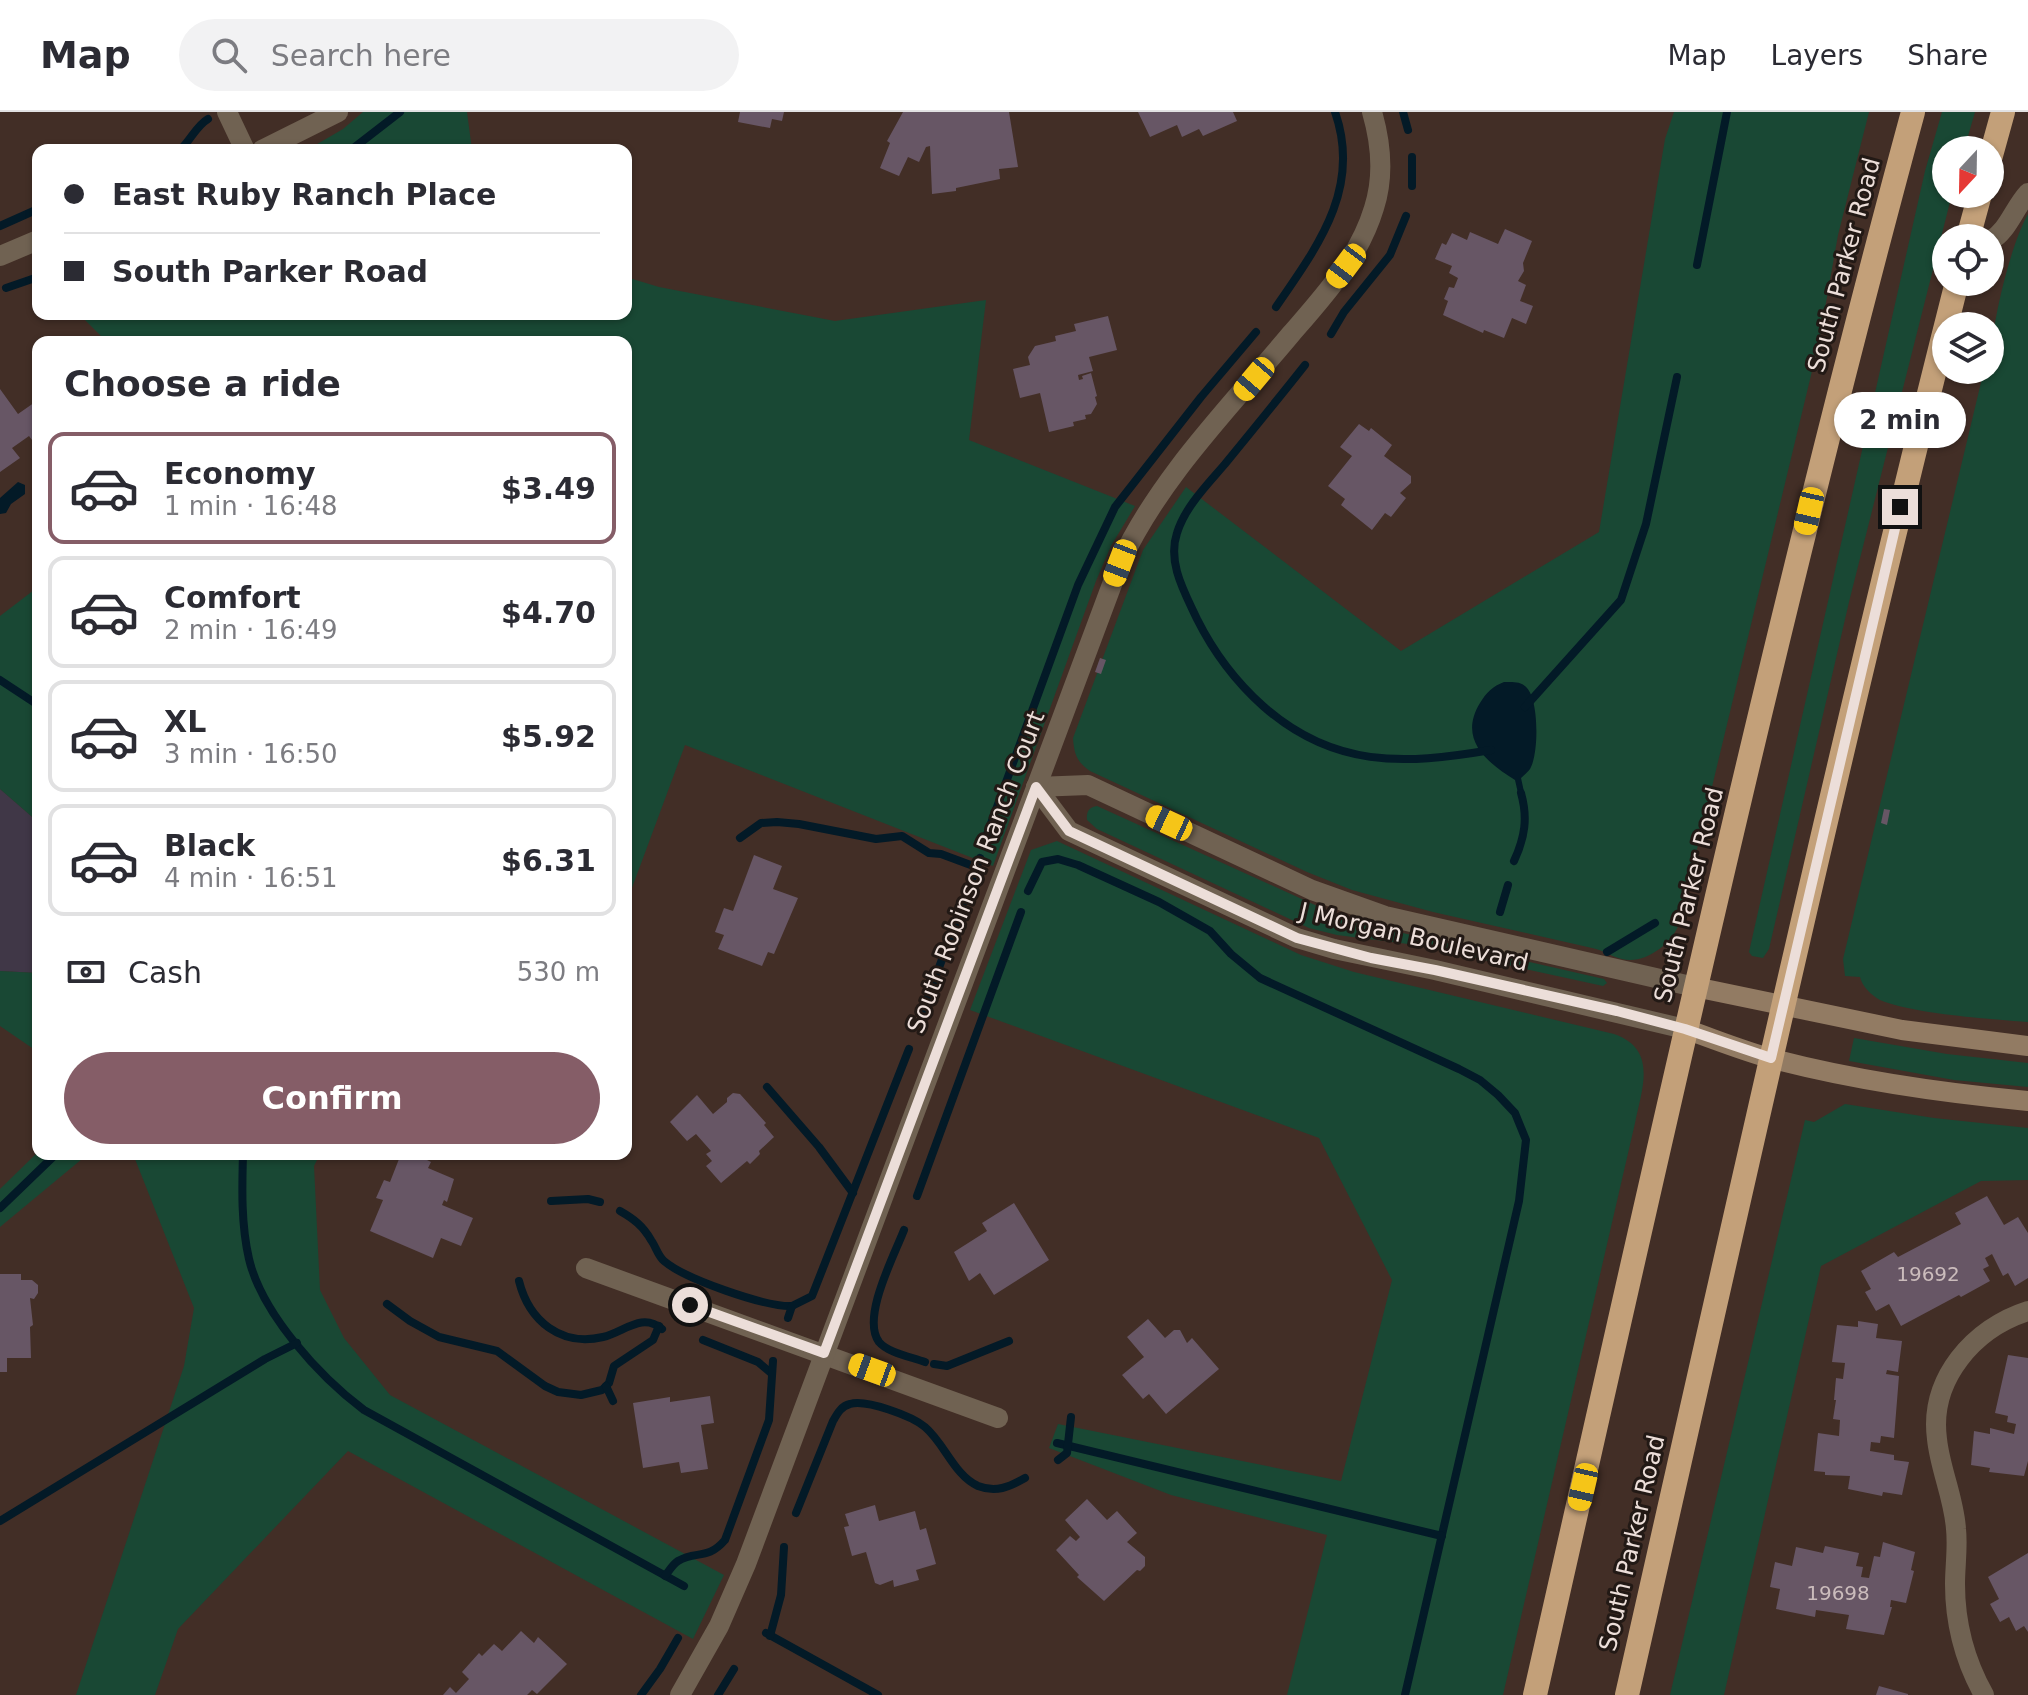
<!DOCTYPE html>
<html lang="en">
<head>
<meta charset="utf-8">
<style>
  :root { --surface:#fff; --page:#f2f2f3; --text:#2b2b33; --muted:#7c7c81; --line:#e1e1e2; --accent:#855d67 }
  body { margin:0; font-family:"DejaVu Sans",sans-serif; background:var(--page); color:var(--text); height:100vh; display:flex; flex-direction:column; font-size:30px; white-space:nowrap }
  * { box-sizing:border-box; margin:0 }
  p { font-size:26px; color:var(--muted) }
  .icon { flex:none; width:44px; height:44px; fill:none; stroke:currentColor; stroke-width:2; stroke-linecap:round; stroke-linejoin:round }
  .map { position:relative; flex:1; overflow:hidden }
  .drawer { position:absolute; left:32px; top:224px; width:600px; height:824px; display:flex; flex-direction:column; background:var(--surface); border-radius:16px; box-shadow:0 2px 6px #0004 }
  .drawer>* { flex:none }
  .banner { position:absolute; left:32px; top:32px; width:600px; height:176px; border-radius:16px; box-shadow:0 2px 6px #0004; display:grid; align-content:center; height:176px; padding:0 32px; background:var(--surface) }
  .needle { width:52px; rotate:202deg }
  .buttons { position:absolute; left:1932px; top:24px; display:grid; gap:16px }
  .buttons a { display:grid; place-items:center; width:72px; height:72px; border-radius:50%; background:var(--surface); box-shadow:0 2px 6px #0004; font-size:40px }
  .end { position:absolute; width:36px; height:36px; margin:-18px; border:10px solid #ecded9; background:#111; box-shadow:0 0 0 4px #111 }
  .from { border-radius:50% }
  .bubble { position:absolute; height:56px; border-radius:28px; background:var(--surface); box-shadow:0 2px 6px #0004; font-size:26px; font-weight:700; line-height:56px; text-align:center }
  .car { position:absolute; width:24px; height:48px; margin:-24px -12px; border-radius:10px; box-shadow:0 0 6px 2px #0007; background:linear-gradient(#f5c518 24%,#345 0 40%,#f5c518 0 76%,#345 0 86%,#f5c518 0) }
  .banner b { display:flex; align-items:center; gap:28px; height:76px; font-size:30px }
  .banner b+b { border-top:2px solid var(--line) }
  .banner i { width:20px; height:20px; background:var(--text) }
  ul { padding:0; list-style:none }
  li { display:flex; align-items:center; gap:24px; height:112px; margin:0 16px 12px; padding:0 16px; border:4px solid var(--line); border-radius:16px }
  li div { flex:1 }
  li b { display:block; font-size:30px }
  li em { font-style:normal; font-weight:700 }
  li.selected { border-color:var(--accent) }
  li>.icon { width:72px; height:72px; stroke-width:1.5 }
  h2 { padding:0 32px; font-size:36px; line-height:96px }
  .pay { display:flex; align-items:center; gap:20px; height:88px; padding:0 32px; font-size:30px }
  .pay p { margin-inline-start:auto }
  .action { display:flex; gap:16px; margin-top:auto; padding:16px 32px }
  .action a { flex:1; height:92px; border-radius:48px; background:var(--accent); color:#fff; font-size:32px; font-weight:700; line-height:92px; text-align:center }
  header { display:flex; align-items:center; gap:48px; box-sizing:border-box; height:112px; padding:0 40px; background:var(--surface); border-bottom:2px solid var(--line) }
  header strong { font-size:38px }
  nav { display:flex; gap:44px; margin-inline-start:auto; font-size:28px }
  .search { width:560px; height:72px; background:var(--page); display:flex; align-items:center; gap:20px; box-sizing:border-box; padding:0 28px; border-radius:44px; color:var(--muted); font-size:30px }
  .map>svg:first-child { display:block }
</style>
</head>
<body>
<header>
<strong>Map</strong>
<div class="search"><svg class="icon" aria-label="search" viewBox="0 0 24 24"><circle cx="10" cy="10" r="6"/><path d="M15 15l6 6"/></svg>Search here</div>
<nav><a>Map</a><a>Layers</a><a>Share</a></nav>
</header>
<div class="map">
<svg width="2028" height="1583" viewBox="0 0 2028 1583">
  <rect width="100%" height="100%" fill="#422e26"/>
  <path fill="#403747" d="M0 677 38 710V861L0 859Z"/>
  <g fill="#194834">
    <path d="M363 0H467L472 38H307L343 17Z"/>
    <path d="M1674 0H1869L1838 123 1819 230 1679 812C1672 832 1644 853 1622 847 1612 845 1603 838 1592 836L1433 800 1352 778 1307 760 1090 659C1077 650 1074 642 1073 626L1143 438 1186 375 1401 539 1599 420 1665 27Z"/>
    <path d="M1942 0H1975L1964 38H1946V82H1952L1849 490 1769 837 1763 846 1752 844 1749 840 1925 59Z"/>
    <path d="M2028 102V910C1990 907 1913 902 1880 888 1871 883 1862 874 1860 865L1845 864 1843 847 1984 258H1990C1990 219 2009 136 2028 102Z"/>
    <path d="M626 165 659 175 835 209 986 188 969 328 1135 394 1111 434 1096 469 993 754 685 633 626 792V230H107L79 202H626Z"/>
    <path d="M38 475V710L0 677V504Z"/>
    <path d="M1097 694 1337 803 1394 819 1604 867 1607 871 1603 874 1416 833 1337 823 1309 816 1097 717 1087 708C1086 700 1089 695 1097 694Z"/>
    <path d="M1057 729 1301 843 1354 860 1614 922C1658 937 1642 977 1635 1011L1503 1583H1287L1327 1423 1171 1383 1049 1336 1058 1312 1341 1369 1392 1168 1319 1026 970 898 1031 738Z"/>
    <path d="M0 859 38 861V940L0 914Z"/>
    <path d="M1854 926 1947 942 2028 951V975L1954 968 1849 949Z"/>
    <path d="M1845 992 1934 1006 2028 1016V1068L1981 1069 1821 1154 1724 1583H1670L1805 1008 1814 1010Z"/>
    <path d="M38 1040 88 1042 0 1115V1077Z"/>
    <path d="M133 1042H320L314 1054 320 1178 344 1226 390 1283 724 1463 693 1527 348 1339 178 1517 155 1583H76L184 1254 194 1196Z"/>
  </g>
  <g fill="#031a27">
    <path d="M18 370 25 373V382L11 392 6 401 0 402V386Z"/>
    <path d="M1504 570C1513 570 1521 569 1527 576 1539 589 1539 642 1530 657 1528 660 1523 664 1521 666L1526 689 1520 690 1515 668C1486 650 1458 627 1480 591 1486 581 1493 574 1504 570Z"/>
  </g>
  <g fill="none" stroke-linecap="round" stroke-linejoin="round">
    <g stroke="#031a27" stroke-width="8">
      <path d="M1403 0 1408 18"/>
      <path d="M180 38C191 28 196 14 208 7"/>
      <path d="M351 38 400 0"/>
      <path d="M1412 74V45"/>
      <path d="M0 114 38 97"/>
      <path d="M1697 153 1727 0"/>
      <path d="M6 176 38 165"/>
      <path d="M1276 195C1317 135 1362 77 1335 0"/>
      <path d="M1331 222 1344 200 1390 143 1406 104"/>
      <path d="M1305 253C1279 286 1252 319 1225 352 1207 373 1185 395 1177 421 1167 451 1185 481 1197 507 1214 541 1235 569 1263 594 1333 656 1403 653 1491 638"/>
      <path d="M0 568 38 593"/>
      <path d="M1525 595 1621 488 1646 412 1677 265"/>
      <path d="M986 725 1078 473 1115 395 1201 285 1256 220"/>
      <path d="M740 726 761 711 777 710 799 712 876 727 902 724 929 741 941 742 976 755"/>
      <path d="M1514 749C1525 725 1528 706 1521 681"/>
      <path d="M1028 779 1042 750 1058 747 1078 753 1159 790 1210 819 1231 842 1260 866 1459 957 1480 968 1498 983 1515 1001 1526 1028 1519 1089 1405 1583"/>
      <path d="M1500 800 1508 773"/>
      <path d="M1607 840 1655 811"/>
      <path d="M922 901 980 746"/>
      <path d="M767 975 819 1035 853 1081"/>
      <path d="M243 1042C242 1077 241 1112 249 1147 262 1202 320 1265 364 1298L684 1474"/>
      <path d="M917 1084 1021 800"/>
      <path d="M551 1089 588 1087 600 1090"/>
      <path d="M0 1096 56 1042"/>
      <path d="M620 1099C634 1107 643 1114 651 1128 656 1135 658 1144 664 1149 685 1167 765 1195 792 1194"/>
      <path d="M904 1118C894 1144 861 1206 879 1230 888 1241 912 1245 925 1250"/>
      <path d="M519 1169C529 1209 561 1235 603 1225 624 1220 642 1200 662 1217"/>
      <path d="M387 1192 410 1209 439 1225 497 1239 545 1274 558 1280 581 1283 602 1278 609 1271 614 1254 653 1228 659 1214"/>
      <path d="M788 1206 792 1194 812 1184 909 937"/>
      <path d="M703 1228 758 1250 771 1261"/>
      <path d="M934 1252 947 1254 1009 1229"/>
      <path d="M606 1274 613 1289"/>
      <path d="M1057 1331 1442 1424"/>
      <path d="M1058 1348 1067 1341 1071 1305"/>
      <path d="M796 1401 833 1309C837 1302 841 1294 850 1292 866 1287 912 1304 925 1315 945 1332 954 1363 978 1374 996 1381 1009 1375 1025 1366"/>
      <path d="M0 1409 265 1247 297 1231"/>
      <path d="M665 1464C669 1459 673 1452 678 1449 696 1438 707 1449 725 1428L769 1308 773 1249"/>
      <path d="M766 1521 878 1583"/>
      <path d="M770 1524 781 1483 784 1435"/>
      <path d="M641 1583 660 1557 678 1526"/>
      <path d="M718 1583 734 1557"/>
    </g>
  </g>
  <g fill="#675665">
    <path d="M740 0H784L782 9 772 7 770 16 738 10Z"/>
    <path d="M903 0H1009L1018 55 999 57 1000 67 956 76V79L932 82 930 34 926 35 919 50 908 45 899 64 880 56 890 31 887 29Z"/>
    <path d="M1138 0H1233L1237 9 1203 24 1199 17 1182 25 1177 13 1150 25Z"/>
    <path d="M1505 117 1532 129 1523 151 1524 159 1518 169 1526 173 1520 189 1533 194 1526 212 1512 206 1504 226 1484 218 1483 221 1443 203 1448 189 1444 187 1449 175 1454 176 1458 166 1449 161 1452 154 1435 147 1442 131 1446 133 1452 121 1467 128 1470 120 1498 132Z"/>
    <path d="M1108 204 1117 238 1089 245 1093 259 1078 263 1079 268 1083 267 1082 264 1091 261 1097 284 1095 285 1097 292 1091 302 1085 303 1086 307 1073 310 1074 314 1049 320 1040 281 1020 286 1013 257 1030 253 1028 245 1035 234 1056 229 1055 224 1076 219 1074 212Z"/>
    <path d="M0 277 18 302 38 288V324L32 328 29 324 12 336 20 346 0 360Z"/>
    <path d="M1359 312 1369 319 1371 316 1392 333 1384 344 1411 364V371L1400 381 1406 386 1391 405 1385 401 1372 418 1341 393 1345 387 1328 374 1352 344 1340 335Z"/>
    <path d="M1100 546 1106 548 1101 562 1095 560Z"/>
    <path d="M1884 697 1890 698 1887 713 1881 711Z"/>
    <path d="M754 743 782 754 773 777 798 786 774 842 768 840 762 854 718 837 724 823 715 820 724 796 733 799Z"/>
    <path d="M733 981 740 982 766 1011 764 1013 774 1025 759 1039 760 1042 750 1052 747 1049 721 1071 706 1054 712 1049 706 1042 711 1039 696 1022 687 1029 670 1010 697 983 713 1002 727 990V986Z"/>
    <path d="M395 1042H434L432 1046 429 1044 427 1048 431 1050 428 1056 454 1067 447 1090 444 1088 442 1093 473 1106 461 1134 441 1126 433 1146 370 1119 383 1088 376 1086 384 1068 390 1070 399 1047 394 1045Z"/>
    <path d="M1987 1084 2004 1113 2018 1105 2028 1121V1166L2015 1174 2008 1161 2003 1164 1992 1142 1985 1146 1989 1154 1983 1157 1990 1169 1961 1185 1959 1183 1901 1214 1889 1192 1876 1199 1865 1180 1871 1177 1861 1159 1894 1140 1898 1145 1961 1112 1955 1101Z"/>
    <path d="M1014 1091 1049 1148 994 1183 980 1161 969 1169 954 1140 987 1119 982 1111Z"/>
    <path d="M0 1162H21V1168H32L38 1173V1181L34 1187 30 1186 33 1213 30 1215 31 1246H7V1260H0Z"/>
    <path d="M1148 1207 1165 1226 1174 1218H1180L1187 1231 1192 1226 1219 1257 1166 1302 1149 1282 1143 1287 1122 1263 1144 1245 1127 1225Z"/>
    <path d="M1858 1209 1878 1212 1876 1226 1902 1229 1898 1260 1887 1258 1886 1262 1899 1264 1894 1326 1881 1324 1880 1331 1871 1330 1870 1339 1894 1343V1348L1909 1350 1902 1383 1883 1380 1882 1384 1848 1377 1850 1364 1825 1363V1360L1814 1359 1818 1321 1839 1324 1840 1308 1833 1307 1836 1288H1834L1836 1266 1843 1267 1845 1251 1832 1250 1837 1213 1858 1215Z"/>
    <path d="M2008 1243 2028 1246V1349L2024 1364 1989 1360 1990 1356 1971 1353 1974 1319 1990 1322V1316L2014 1322 2016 1312 2007 1310 2008 1304 1995 1301Z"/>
    <path d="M710 1284 714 1311 701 1313 708 1357 681 1361 679 1350 643 1356 633 1291 670 1285V1290Z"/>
    <path d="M1087 1387 1107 1408 1117 1399 1137 1421 1127 1430 1145 1445V1454L1140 1459 1137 1458 1104 1489 1077 1465 1079 1463 1056 1438 1070 1424 1076 1429 1080 1425 1065 1408Z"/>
    <path d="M875 1393 879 1409 915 1399 920 1418 926 1416 936 1452 916 1458 919 1468 894 1475 893 1468 880 1473 875 1471 866 1440 852 1444 844 1415 849 1414 845 1402Z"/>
    <path d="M1883 1430 1915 1440 1911 1458 1914 1459 1906 1491 1891 1488 1890 1495H1892L1884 1523 1846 1517 1849 1503 1816 1498 1815 1505 1776 1497 1780 1477 1770 1475 1775 1450 1792 1454 1796 1435 1823 1441 1825 1434 1859 1441 1856 1454 1863 1455 1861 1465 1869 1466 1874 1444 1880 1445Z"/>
    <path d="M2028 1441V1520L2024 1514 2016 1519 2009 1505 2000 1510 1990 1492 1999 1487 1988 1465Z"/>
    <path d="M521 1519 534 1531 538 1525 567 1552 537 1582 532 1578 527 1583H443L450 1575 456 1581 469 1567 462 1560 479 1541 482 1544 494 1532 502 1539Z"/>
    <path d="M1879 1574 1908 1582V1583H1876Z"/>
  </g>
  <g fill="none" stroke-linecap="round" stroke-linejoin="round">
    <g stroke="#706252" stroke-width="20">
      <path d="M227 0 245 38"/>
      <path d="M262 38 338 0"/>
      <path d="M1990 129C2008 119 2014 96 2028 81"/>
      <path d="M0 144 38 128"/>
      <path d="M1036 675 1069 719 1297 826 1334 837 1435 858 1685 917"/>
      <path d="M1036 675 1088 673 1312 778 1385 804 1695 875"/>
      <path d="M586 1156 998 1306"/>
      <path d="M680 1583 719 1514 746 1452 1120 451C1159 366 1231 294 1291 222 1324 184 1359 146 1374 96 1384 65 1381 31 1372 0"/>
      <path d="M1984 1583C1965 1549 1955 1511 1955 1472 1955 1454 1958 1435 1956 1417 1954 1386 1940 1357 1937 1327 1929 1267 1974 1216 2028 1199"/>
    </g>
    <g stroke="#927b63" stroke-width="20">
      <path d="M1695 875 1902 918 2028 934"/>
      <path d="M1685 917C1714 927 1743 939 1773 947 1857 969 1942 981 2028 989"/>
    </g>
    <g stroke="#c3a079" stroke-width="24">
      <path d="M1990 47 2003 0"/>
      <path d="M1968 126 1980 82"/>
      <path d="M1535 1583C1655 1054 1771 524 1913 0"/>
      <path d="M1627 1583C1734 1111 1838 639 1957 170"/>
    </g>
  </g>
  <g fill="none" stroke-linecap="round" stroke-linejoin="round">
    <path stroke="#ecded9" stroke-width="10" d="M690 1193 824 1241 1036 675 1069 719 1297 826 1371 846 1435 858 1617 899 1685 917 1771 946 1900 395"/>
  </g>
  <g text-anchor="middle" stroke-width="6" stroke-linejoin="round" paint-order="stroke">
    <g font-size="20" fill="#cbbcbc">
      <text x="1928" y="1169">19692</text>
      <text x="1838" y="1488">19698</text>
    </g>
    <g font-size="24" fill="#ecded9" stroke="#221915">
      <text transform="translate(1844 153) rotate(-75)" y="8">South Parker Road</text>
      <text transform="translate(976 760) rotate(-69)" y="8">South Robinson Ranch Court</text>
      <text transform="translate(1689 783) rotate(-76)" y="8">South Parker Road</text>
      <text transform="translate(1414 825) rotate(13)" y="8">J Morgan Boulevard</text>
      <text transform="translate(1632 1431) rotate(-77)" y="8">South Parker Road</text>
    </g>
  </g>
</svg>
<div class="buttons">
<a><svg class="needle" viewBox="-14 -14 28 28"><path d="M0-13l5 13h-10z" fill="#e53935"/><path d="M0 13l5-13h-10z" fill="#7c7c81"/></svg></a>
<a><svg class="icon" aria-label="locate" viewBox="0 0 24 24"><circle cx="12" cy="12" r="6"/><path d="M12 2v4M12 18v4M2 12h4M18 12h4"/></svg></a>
<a><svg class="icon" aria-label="layers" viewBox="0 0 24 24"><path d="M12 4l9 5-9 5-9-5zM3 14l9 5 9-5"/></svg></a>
</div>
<i class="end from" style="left:690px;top:1193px"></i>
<i class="end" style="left:1900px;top:395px"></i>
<div class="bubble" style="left:1834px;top:280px;width:132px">2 min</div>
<i class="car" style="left:1346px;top:154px;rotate:217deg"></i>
<i class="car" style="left:1254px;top:267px;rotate:220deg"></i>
<i class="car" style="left:1809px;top:399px;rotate:193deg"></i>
<i class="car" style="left:1120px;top:451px;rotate:201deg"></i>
<i class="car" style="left:1169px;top:711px;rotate:295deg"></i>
<i class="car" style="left:872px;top:1258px;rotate:290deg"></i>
<i class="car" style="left:1583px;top:1375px;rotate:193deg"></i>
<div class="banner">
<b><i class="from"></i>East Ruby Ranch Place</b>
<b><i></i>South Parker Road</b>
</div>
<section class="drawer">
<h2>Choose a ride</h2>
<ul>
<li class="selected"><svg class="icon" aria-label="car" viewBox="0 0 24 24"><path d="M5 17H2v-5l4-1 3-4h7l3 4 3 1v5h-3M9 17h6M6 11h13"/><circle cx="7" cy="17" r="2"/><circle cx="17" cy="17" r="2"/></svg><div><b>Economy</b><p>1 min · 16:48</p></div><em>$3.49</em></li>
<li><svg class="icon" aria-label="car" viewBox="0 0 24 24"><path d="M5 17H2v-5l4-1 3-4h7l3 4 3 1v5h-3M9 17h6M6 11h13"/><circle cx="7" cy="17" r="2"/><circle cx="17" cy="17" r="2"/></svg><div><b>Comfort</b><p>2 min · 16:49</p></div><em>$4.70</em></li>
<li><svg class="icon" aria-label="car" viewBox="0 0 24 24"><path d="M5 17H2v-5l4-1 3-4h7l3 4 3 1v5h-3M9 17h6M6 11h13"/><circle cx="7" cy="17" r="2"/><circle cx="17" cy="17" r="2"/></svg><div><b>XL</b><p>3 min · 16:50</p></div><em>$5.92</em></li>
<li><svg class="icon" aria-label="car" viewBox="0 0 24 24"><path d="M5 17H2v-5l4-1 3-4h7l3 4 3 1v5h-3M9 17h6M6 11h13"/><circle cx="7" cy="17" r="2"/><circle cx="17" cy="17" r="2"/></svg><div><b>Black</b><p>4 min · 16:51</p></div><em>$6.31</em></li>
</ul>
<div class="pay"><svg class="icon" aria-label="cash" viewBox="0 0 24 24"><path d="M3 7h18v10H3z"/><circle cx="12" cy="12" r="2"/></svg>Cash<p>530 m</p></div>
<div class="action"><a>Confirm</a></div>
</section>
</div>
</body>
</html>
